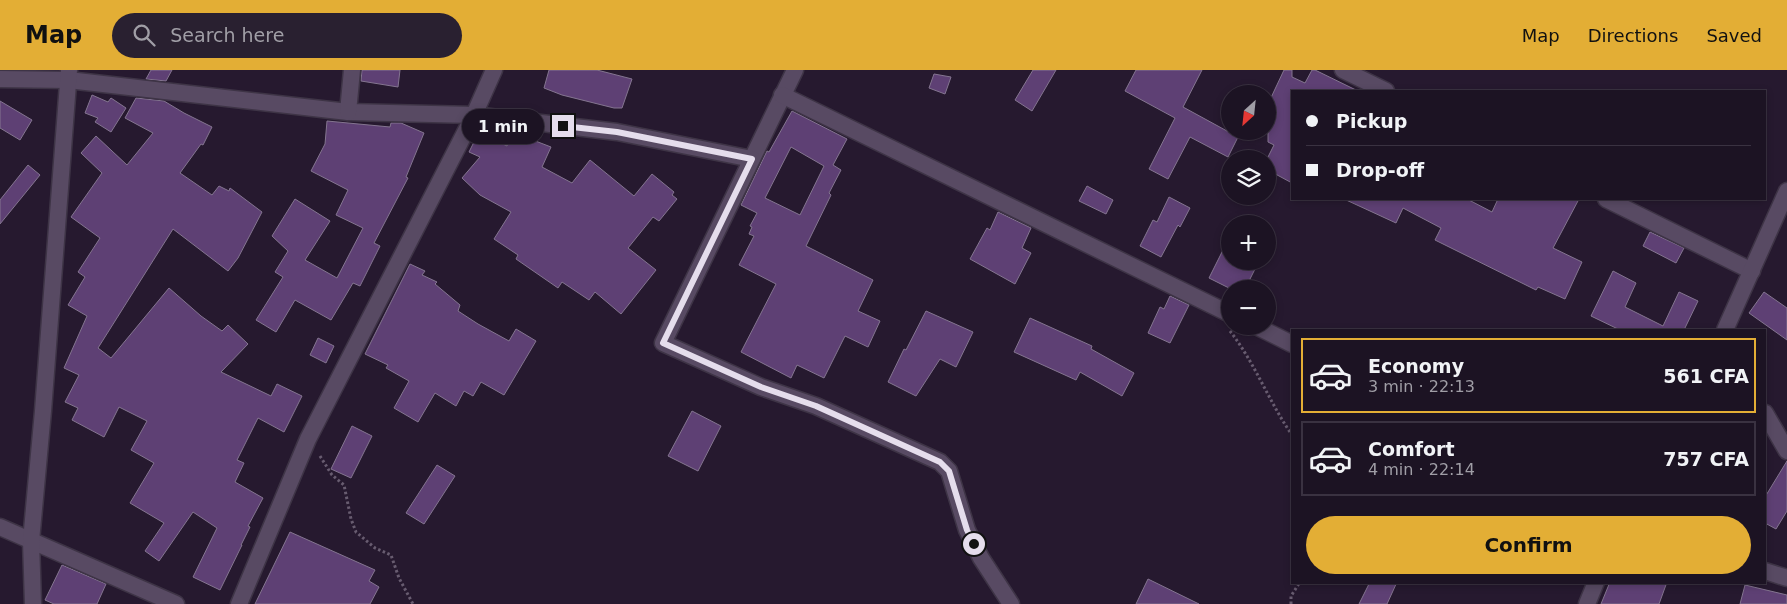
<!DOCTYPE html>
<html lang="en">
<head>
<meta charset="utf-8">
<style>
  :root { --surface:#1c1323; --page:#292030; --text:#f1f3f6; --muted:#a09ea6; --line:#3a3241; --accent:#e3ae35 }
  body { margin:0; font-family:"DejaVu Sans",sans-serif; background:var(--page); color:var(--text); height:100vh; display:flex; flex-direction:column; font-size:19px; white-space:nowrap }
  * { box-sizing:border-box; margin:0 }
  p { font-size:16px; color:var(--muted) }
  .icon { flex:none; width:28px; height:28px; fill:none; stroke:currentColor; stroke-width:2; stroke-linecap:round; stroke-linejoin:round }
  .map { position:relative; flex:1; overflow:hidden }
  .drawer { position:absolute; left:1291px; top:259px; width:475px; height:255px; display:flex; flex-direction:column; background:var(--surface); border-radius:0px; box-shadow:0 2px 8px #0003,0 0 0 1px var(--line) }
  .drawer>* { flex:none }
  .banner { position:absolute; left:1291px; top:20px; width:475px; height:110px; border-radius:0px; box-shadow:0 2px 8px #0003,0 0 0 1px var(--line); display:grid; align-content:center; height:110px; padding:0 15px; background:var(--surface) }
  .needle { width:32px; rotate:207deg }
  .buttons { position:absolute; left:1221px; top:15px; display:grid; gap:10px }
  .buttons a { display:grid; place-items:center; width:55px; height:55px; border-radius:50%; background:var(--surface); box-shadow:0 2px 8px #0003,0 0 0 1px var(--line); font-size:25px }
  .end { position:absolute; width:22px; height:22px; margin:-11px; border:6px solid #e5ddec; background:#111; box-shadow:0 0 0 2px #111 }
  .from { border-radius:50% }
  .bubble { position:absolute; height:35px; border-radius:18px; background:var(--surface); box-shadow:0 2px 8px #0003,0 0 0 1px var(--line); font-size:16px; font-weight:700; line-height:35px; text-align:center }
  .banner b { display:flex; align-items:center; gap:18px; height:48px; font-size:19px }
  .banner b+b { border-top:1px solid var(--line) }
  .banner i { width:12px; height:12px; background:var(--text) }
  ul { padding:9px 0 0; list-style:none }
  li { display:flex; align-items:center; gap:15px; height:75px; margin:0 10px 8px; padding:0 5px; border:2px solid var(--line); border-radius:0px }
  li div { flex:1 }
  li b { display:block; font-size:19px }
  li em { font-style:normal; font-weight:700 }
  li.current { border-color:var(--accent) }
  li>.icon { width:45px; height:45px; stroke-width:1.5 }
  .action { display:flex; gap:10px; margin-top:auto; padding:10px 15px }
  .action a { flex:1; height:58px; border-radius:30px; background:var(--accent); color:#111; font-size:20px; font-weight:700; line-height:58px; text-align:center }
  header { display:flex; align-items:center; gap:30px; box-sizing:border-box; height:70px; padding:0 25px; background:var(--accent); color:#111 }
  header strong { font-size:24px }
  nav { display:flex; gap:28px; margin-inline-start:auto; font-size:18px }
  .search { width:350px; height:45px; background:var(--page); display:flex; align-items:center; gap:12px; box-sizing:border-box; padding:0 18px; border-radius:28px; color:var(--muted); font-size:19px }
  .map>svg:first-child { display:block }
</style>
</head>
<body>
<header>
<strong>Map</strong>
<div class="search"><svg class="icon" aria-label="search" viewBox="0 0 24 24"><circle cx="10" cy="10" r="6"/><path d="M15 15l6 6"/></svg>Search here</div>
<nav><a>Map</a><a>Directions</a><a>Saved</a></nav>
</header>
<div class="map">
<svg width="1787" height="534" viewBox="0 0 1787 534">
  <rect width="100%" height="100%" fill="#26192f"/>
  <g fill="#5e4074" stroke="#847590" fill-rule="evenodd">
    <path d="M151 0H172L166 11 146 9Z"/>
    <path d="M362 0H400L398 17 361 11Z"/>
    <path d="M549 0H597L632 9 622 38H614L562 25 544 18Z"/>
    <path d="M1033 0H1056L1032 41 1015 30Z"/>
    <path d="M1136 0H1202L1183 37 1238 67 1228 87 1190 67 1168 109 1149 99 1175 48 1125 21Z"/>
    <path d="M1284 0H1292V7L1305 13 1312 0H1315L1358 21H1292V113L1268 100V93L1269 89H1267L1274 75 1268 72V34Z"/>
    <path d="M934 4 951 7 945 24 929 18Z"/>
    <path d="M92 25 108 32 111 28 126 38 111 62 95 52 98 48 85 43Z"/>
    <path d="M136 28 164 31 184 43 212 57 203 75 201 74 180 103 212 125 219 116 229 121 230 118 262 142 238 188 228 201 173 159 98 278 111 288 169 218 201 246 222 261 228 255 248 274 221 302 271 326 277 314 302 326 284 362 258 348 237 390 244 393 235 412 263 428 248 456 250 457 241 475H242L220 520 193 507 217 458 193 442 159 491 145 481 164 453 130 433 154 393 131 380 147 351 119 337 104 367 72 350 78 338 65 332 79 305 64 298 87 246 68 235 85 207 78 202 100 168 71 147 102 103 81 83 96 66 127 95 153 63 125 48Z"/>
    <path d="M0 31 32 50 20 70 0 58Z"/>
    <path d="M792 41 847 69 833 95 841 100 829 123 831 125 806 176 873 210 858 241 880 251 868 277 845 266 824 308 797 295 791 308 741 282 776 214 739 195 754 166 749 164 752 157 750 156 757 143 741 135 767 81 769 82ZM791 77 824 96 800 145 765 128Z"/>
    <path d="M327 51 390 57 391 53H401L424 63 406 107 408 108 374 173 380 176 360 216 353 213 331 250 295 230 276 262 256 250 283 207 275 202 288 181 272 166 295 129 330 151 305 190 337 208 363 158 336 145 348 120 311 101 325 74Z"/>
    <path d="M479 62 507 76 512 62 551 77 542 97 572 113 590 90 634 126 652 104 674 122 672 125 677 129 659 151 653 147 628 178 656 200 621 244 595 222 589 230 562 212 558 218 516 189 518 185 494 169 511 142 480 125 462 108 480 87 469 82Z"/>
    <path d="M28 95 40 105 0 154V130Z"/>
    <path d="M1087 116 1113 130 1106 144 1079 131Z"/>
    <path d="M1169 127 1190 138 1180 157 1178 155 1161 187 1140 176 1153 150 1157 152Z"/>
    <path d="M1344 129H1467L1492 142 1498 129H1579L1553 178 1582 192 1565 229 1538 217 1536 220 1435 170 1441 158 1403 138 1396 153Z"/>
    <path d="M998 142 1031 158 1022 178 1031 183 1015 214 970 189 987 158 990 160Z"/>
    <path d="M1650 162 1684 178 1676 193 1643 176Z"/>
    <path d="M1230 166V191H1259L1245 219H1231L1209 208Z"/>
    <path d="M410 194 425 201 422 205 437 212 435 214 460 235 458 241 478 254 509 271 516 259 536 271 504 325 481 312 473 326 464 321 456 336 435 323 418 352 394 338 409 311 386 298 388 295 365 284Z"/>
    <path d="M1613 201 1636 213 1625 237 1663 256 1679 222 1698 231 1684 260H1620L1591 246Z"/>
    <path d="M1764 222 1787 238V270L1749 243Z"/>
    <path d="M1170 226 1189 235 1170 273 1148 263 1160 237 1164 239Z"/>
    <path d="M926 241 973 262 956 297 940 289 916 326 888 312 904 279 906 280Z"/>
    <path d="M1030 248 1092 276 1091 279 1134 303 1122 326 1080 302 1076 310 1014 282Z"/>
    <path d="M318 268 334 276 326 293 310 285Z"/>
    <path d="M692 341 721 356 698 401 668 386Z"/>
    <path d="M352 356 372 366 351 408 331 399Z"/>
    <path d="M1787 391V441L1776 459 1765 453V427Z"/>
    <path d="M437 395 455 406 424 454 406 443Z"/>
    <path d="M290 462 375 500 369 511 379 517 370 534H255Z"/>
    <path d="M62 495 106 514 97 534H54L45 530Z"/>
    <path d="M1148 509 1199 534H1136Z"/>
    <path d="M1370 512H1397L1387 534H1359Z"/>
    <path d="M1610 512H1667L1659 534H1601Z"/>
    <path d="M1745 515 1787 525V534H1740Z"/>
  </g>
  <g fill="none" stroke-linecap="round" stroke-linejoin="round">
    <g stroke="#3e3446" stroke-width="19">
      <g id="street">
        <path d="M795 0 663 273 761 317 816 336 940 392 949 401 967 460 981 488 1011 534"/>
        <path d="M1343 0 1386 21"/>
        <path d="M0 9 68 10 348 42 474 45 617 62 752 89"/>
        <path d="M782 25 1230 244"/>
        <path d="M348 42 352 0"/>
        <path d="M1606 129 1752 201"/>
        <path d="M1256 256 1292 274"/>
        <path d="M1725 260 1787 121"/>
        <path d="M1765 343 1787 381"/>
        <path d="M0 457 176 534"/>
        <path d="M1765 501 1787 508"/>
        <path d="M33 534 31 471 43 341 69 0"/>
        <path d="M239 534 308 369 474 45 494 0"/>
        <path d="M1587 534 1596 512"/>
      </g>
    </g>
    <g stroke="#685c70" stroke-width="3" stroke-dasharray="2.5 2.5" stroke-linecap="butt">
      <path d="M1230 261C1255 293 1269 332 1292 365"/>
      <path d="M320 386 332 405 344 415 351 449 356 462 375 478 391 485 399 508 413 534"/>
      <path d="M1291 534V526L1300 512"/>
    </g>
    <use href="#street" stroke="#584a63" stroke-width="16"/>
  </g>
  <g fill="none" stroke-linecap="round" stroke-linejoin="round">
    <path stroke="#e5ddec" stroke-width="6" d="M563 56 617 62 752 89 663 273 761 317 816 336 940 392 949 401 967 460 974 474"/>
  </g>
</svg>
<div class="buttons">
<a><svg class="needle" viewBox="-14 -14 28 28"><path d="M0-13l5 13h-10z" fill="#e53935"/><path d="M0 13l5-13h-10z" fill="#a09ea6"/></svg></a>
<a><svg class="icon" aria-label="layers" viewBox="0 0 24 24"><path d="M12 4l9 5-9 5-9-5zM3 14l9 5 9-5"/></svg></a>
<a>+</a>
<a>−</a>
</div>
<i class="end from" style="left:974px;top:474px"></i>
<i class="end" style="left:563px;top:56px"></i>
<div class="bubble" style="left:462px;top:39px;width:82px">1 min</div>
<div class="banner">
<b><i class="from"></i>Pickup</b>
<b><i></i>Drop-off</b>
</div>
<section class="drawer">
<ul>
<li class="current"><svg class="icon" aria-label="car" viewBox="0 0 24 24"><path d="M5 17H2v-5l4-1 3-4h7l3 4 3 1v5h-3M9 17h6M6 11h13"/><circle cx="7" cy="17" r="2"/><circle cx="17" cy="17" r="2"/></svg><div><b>Economy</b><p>3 min · 22:13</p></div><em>561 CFA</em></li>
<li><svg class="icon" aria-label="car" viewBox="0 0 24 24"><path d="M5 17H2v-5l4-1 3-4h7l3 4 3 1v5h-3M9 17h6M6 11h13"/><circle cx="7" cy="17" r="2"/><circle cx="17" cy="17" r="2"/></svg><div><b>Comfort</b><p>4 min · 22:14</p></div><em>757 CFA</em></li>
</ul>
<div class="action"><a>Confirm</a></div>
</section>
</div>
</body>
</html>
